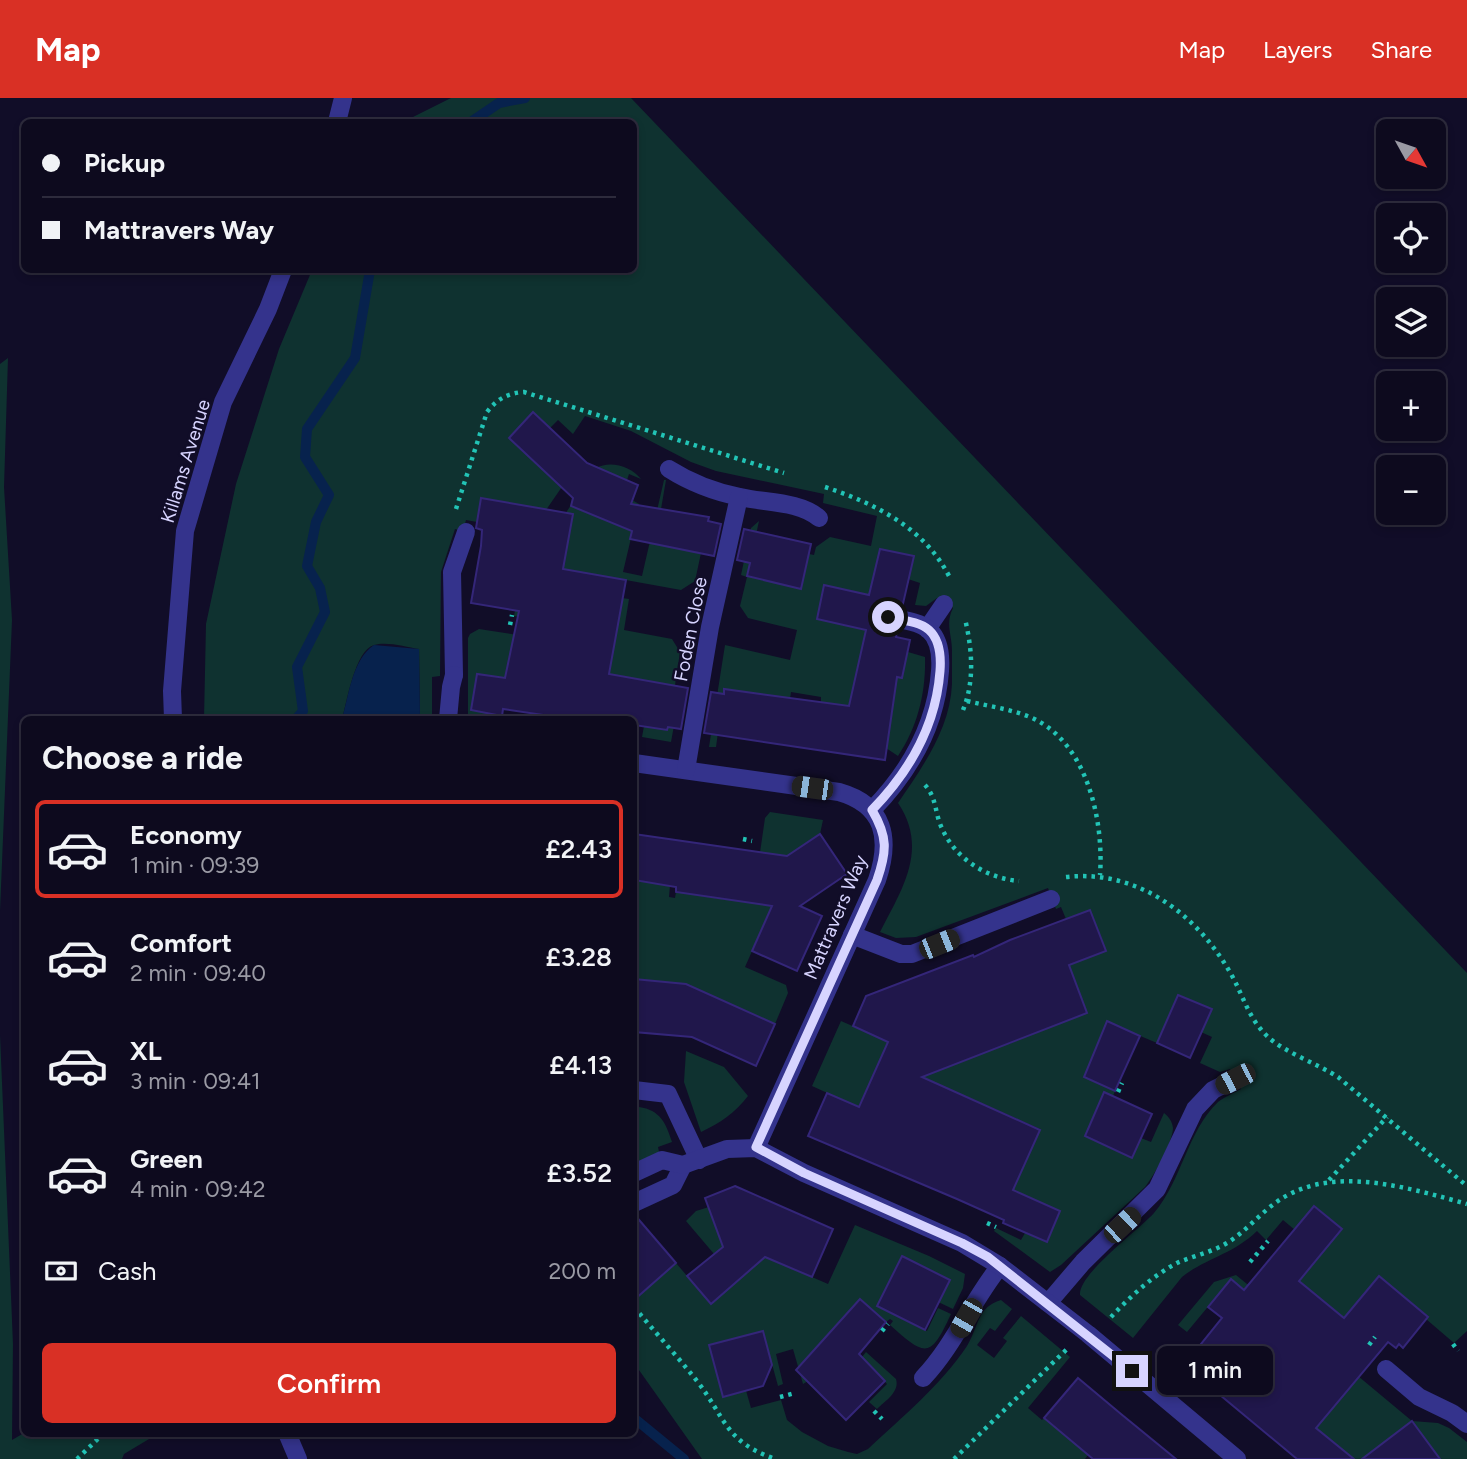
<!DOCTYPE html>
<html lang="en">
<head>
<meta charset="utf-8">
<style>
  :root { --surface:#0d0a1e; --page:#1b182b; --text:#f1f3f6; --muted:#9a9aa4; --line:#2d2b3c; --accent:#d93025 }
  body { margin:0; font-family:Figtree,sans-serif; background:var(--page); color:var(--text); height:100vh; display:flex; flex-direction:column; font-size:26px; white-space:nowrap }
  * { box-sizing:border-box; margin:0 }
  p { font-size:23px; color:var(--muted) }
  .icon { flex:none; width:38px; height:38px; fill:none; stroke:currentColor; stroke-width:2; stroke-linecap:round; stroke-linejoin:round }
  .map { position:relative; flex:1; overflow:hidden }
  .sheet { position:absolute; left:21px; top:618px; width:616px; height:721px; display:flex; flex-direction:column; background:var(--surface); border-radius:10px; box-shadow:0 4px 10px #0003,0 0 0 2px var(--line) }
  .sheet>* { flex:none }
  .top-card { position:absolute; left:21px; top:21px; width:616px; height:154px; border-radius:10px; box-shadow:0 4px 10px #0003,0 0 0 2px var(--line); display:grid; align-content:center; height:154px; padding:0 21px; background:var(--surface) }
  .needle { width:46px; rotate:130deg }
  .tools { position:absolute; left:1376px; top:21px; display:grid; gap:14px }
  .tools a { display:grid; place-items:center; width:70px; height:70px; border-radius:10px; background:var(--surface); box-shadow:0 4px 10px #0003,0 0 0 2px var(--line); font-size:35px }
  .end { position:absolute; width:32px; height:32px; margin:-16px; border:9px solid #d7d4ff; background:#111; box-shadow:0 0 0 4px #111 }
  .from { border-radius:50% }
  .bubble { position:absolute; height:49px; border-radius:10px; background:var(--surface); box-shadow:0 4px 10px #0003,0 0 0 2px var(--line); font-size:23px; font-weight:600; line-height:49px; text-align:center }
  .car { position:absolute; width:21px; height:42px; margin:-21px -10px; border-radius:9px; box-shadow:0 0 5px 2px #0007; background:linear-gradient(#222 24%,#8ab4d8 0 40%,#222 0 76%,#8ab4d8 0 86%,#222 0) }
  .top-card b { display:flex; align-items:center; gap:24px; height:66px; font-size:26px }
  .top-card b+b { border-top:2px solid var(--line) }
  .top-card i { width:18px; height:18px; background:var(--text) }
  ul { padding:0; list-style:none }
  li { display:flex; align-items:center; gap:21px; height:98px; margin:0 14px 10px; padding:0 7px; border:4px solid transparent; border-radius:10px }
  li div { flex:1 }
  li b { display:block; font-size:26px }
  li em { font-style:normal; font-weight:600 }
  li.active { border-color:var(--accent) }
  li>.icon { width:63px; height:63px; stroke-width:1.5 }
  h2 { padding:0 21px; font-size:32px; line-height:84px }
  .pay { display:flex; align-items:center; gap:18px; height:77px; padding:0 21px; font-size:26px }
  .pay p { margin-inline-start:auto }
  .primary-button { display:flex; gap:14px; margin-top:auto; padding:14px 21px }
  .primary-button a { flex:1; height:80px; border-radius:10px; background:var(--accent); color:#fff; font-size:28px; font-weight:600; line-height:80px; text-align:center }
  header { display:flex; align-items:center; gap:42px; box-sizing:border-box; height:98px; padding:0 35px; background:var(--accent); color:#fff }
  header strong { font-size:33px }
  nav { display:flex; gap:38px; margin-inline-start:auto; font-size:24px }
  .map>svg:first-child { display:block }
</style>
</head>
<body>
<header>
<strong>Map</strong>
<nav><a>Map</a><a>Layers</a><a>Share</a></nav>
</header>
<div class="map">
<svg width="1467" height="1361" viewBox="0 0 1467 1361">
  <rect width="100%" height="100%" fill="#110d28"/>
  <g fill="#0f3230">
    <path d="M451 0H631L1467 875V1233L1454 1245 1426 1221 1428 1218 1379 1178 1326 1242 1346 1268 1412 1323 1438 1325 1449 1330 1467 1344V1361H1421L1433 1351 1412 1324 1362 1361H1354L1316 1330 1354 1284 1231 1181 1187 1234 1178 1227 1214 1184 1236 1177 1309 1237 1331 1209 1299 1183 1342 1131 1315 1108 1295 1132 1283 1122 1266 1142 1257 1133C1232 1157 1206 1160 1182 1179L1133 1240 1080 1197C1078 1176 1139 1132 1154 1115 1182 1082 1187 1034 1218 1004 1224 999 1234 995 1241 991L1230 971 1220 974 1200 965 1212 939 1201 934 1211 911 1178 897 1157 945 1107 924 1100 941 1132 955 1130 961 1097 947 1084 979 1115 993 1113 998 1104 995 1085 1038 1132 1059 1141 1040 1151 1044 1164 1015C1169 1019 1172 1023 1173 1030 1173 1043 1154 1078 1145 1089L1061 1167 1050 1174 994 1133 996 1130 1021 1142 1025 1135 1047 1144 1060 1113 1013 1092 1040 1031 881 961 858 1009 812 988 841 923 880 940 990 898 1009 946 1025 939 1004 883 1087 915 1069 867 1106 853 1090 812 1066 821 1061 809 1056 811 1048 790 916 839 896 840 880 834C902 791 929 751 898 705 923 668 950 631 952 586 952 575 952 564 952 553 952 536 945 526 953 510L937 500 926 508 915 507 920 485 908 481 913 458 880 451 870 497 825 487 817 520 866 532 858 571 902 580 908 554 925 559C926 594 918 628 898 658L886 650 892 614 821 604V599L791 594 790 601 724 591 716 649H709L725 547 790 562 797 532 748 520 740 508 747 479 741 477 751 430 759 423 747 478 801 490 809 456 814 457 816 449 830 439 871 448 877 418 823 405 824 396 716 373 691 364 631 333 585 318 573 336 558 322 550 330 533 314 509 340 543 372 566 383 546 412 561 422 596 370C610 362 631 368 641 381L629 376 627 382 603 372 586 414 621 429 632 402 639 406 623 474 642 478 664 382H666L655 446 701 455 695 483 681 492 598 477 595 496 629 501 624 532 672 541 680 554 675 587 681 589 671 644 642 639 644 628 667 632 674 588 609 577 611 566 553 525 514 518 522 473 477 424 466 422 463 433 455 431 441 474 440 578 432 579V621H420L419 551C406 549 387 543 374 547 355 552 347 604 342 621H204L206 526 236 386 279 251 312 172H634V24H403Z"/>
    <path d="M8 260 4 389 12 522 0 813V266Z"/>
    <path d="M479 531 531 539 524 584 478 576 471 612 494 616V621H468V540L470 536Z"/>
    <path d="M770 714 823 722 820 736 784 781 745 869 786 887 788 895 775 926 711 897 698 926 688 923 691 887 634 881 636 867 634 866V782L670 787 669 799 675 800 676 794 728 802 734 760 755 789 765 720Z"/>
    <path d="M0 937 13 1246 12 1342 24 1335H159L124 1356 122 1361H0Z"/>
    <path d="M686 953 724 969 748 998C735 1015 720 1025 701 1034L684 984Z"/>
    <path d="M639 1009C660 1012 666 1025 672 1044L658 1049 659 1054 634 1066V1036H636Z"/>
    <path d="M709 1109 743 1149 828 1186 855 1127 929 1158 965 1176 963 1190 953 1211 934 1202 949 1182 902 1158 877 1208 927 1233 938 1210 951 1216C930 1262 925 1258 890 1227L893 1223 890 1221 886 1224 860 1201 836 1228 862 1251 803 1286 793 1251 776 1256 783 1286 778 1288 763 1233 709 1247 745 1289 751 1310 781 1302 787 1322 802 1334 828 1348 848 1354 857 1356 868 1351C902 1319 941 1287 967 1248 979 1228 977 1209 1001 1202L1012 1211 995 1233 990 1230 977 1247 994 1260 1007 1243 1003 1240 1021 1218 1070 1259 1028 1310 1042 1322 1044 1320 1088 1357 1085 1361H702L634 1265V1192L639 1197 676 1165 711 1206 737 1183 686 1123 696 1113Z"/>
    <path d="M866 1254 896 1281C900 1294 885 1303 877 1311L869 1304 887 1286 862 1259Z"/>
  </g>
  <path fill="#07224d" d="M374 547 419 551 420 621H342C349 597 352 562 374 547Z"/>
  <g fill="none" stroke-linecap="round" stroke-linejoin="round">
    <g stroke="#07224d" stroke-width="10">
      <path d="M471 24 499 5 525 0"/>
      <path d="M296 621 303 613 297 569 325 514 320 490 307 468 316 424 329 397 305 359 307 331 355 260 370 172"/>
      <path d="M634 1320 684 1361"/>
    </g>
  </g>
  <g fill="#20174b" stroke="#342679" stroke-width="2">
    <path d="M533 314 587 365 638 387 631 406 709 419 708 423 721 426 714 458 630 441 632 433 571 408 573 400 509 340Z"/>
    <path d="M481 400 573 416 563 471 626 482 609 576 688 590 681 631 668 629 667 632 634 627 635 621H570L503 611 502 618 471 612 477 576 505 580 519 513 471 505 481 448 482 432 476 430Z"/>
    <path d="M744 431 811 446 801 491 747 478 750 465 737 462Z"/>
    <path d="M880 451 914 458 902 510 885 508 879 512 877 517 881 528 897 532 896 539 910 542 902 580 897 579 885 662 704 635 711 594 724 596V591L849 608 866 532 817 521 824 487 869 497Z"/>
    <path d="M634 736 787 758 820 736 847 776 800 808 822 818 797 873 752 853 772 808 676 794V789L634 782Z"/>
    <path d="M1090 812 1106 853 1069 867 1087 915 922 979 1040 1032 1013 1092 1060 1113 1047 1144 1003 1125 1004 1122 957 1101 808 1038 827 995 859 1009 888 944 853 928 866 898 973 857 974 859 1010 842Z"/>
    <path d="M634 881 686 886 775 926 756 968 692 939 634 934Z"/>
    <path d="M1178 897 1212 911 1190 960 1157 945Z"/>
    <path d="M1107 923 1140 938 1115 993 1084 979Z"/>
    <path d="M1104 994 1152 1016 1132 1060 1085 1038Z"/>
    <path d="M735 1088 833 1131 812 1179 765 1159 711 1206 687 1178 723 1149 705 1100Z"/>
    <path d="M1314 1108 1342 1131 1299 1183 1344 1220 1379 1178 1428 1219 1403 1250 1399 1246 1396 1250 1388 1244 1316 1330 1354 1361H1297L1184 1267 1222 1220 1208 1209 1231 1181 1244 1192Z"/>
    <path d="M634 1116 676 1165 634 1202Z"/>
    <path d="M902 1158 950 1182 925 1232 877 1208Z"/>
    <path d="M860 1201 886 1224 859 1256 885 1283 846 1322 796 1272Z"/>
    <path d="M763 1233 772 1267 763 1288 723 1299 709 1247Z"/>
    <path d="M1078 1280 1121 1316 1176 1361H1093L1044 1320Z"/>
    <path d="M1412 1323 1440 1361H1362Z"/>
  </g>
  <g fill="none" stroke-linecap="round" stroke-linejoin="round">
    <g stroke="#22c4b6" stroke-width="4.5" stroke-dasharray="3.5 5" stroke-linecap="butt">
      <path d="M825 389C876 406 925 430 950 480"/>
      <path d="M456 411 487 314C497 301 508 295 524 294L784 375"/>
      <path d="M510 527 512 517"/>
      <path d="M967 603C988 608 1010 611 1030 619 1087 643 1104 722 1100 777"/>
      <path d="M963 612C975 583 972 550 965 521"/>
      <path d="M925 687C935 698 935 710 939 723 951 758 984 780 1019 783"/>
      <path d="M743 741 752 743"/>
      <path d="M1066 779C1137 771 1197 816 1231 876 1244 899 1248 920 1268 939 1284 954 1318 966 1338 979L1467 1088"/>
      <path d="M1118 994 1122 985"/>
      <path d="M1329 1082 1387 1019"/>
      <path d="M987 1125 996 1129"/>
      <path d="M1250 1164 1268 1143"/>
      <path d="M634 1209C655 1234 677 1258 697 1283 726 1320 724 1343 775 1361"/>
      <path d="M1111 1219C1130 1199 1152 1178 1177 1165 1193 1158 1212 1154 1227 1145 1250 1131 1265 1108 1290 1096 1342 1069 1413 1091 1467 1106"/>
      <path d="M882 1233 888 1226"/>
      <path d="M1453 1246 1458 1253"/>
      <path d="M1369 1247 1375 1239"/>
      <path d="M780 1299 795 1295"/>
      <path d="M874 1313 882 1321"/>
      <path d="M77 1361 104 1335"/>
      <path d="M954 1361 1067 1251"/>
    </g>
    <g stroke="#34338c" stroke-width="18">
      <path d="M927 531 944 506"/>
      <path d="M454 577 452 474 466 434"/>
      <path d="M872 712C910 673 936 628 940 573 941 560 940 542 929 532 919 523 901 522 888 519"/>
      <path d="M634 1105 673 1087 683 1067"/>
      <path d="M1048 1205 1083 1164 1157 1091 1195 1011 1213 992 1235 981"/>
      <path d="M1386 1271 1419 1299 1452 1315 1467 1326"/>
      <path d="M923 1280C955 1246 971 1204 1000 1168"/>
    </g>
    <g stroke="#34338c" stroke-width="18">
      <path d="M337 24 343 0"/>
      <path d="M669 371C691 385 715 394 740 399 765 405 799 403 819 420"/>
      <path d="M173 621 172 593 185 433 223 304 268 211 283 172"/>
      <path d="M448 621 451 589 454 577"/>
      <path d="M634 665 839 694C885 707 891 741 877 782L756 1050"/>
      <path d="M686 672 710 529 739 399"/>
      <path d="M852 837 901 856H912L1051 801"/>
      <path d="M634 992 668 996 699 1062"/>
      <path d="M634 1075 662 1062 683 1067 727 1051 756 1050 804 1075 962 1145 1000 1168 1088 1236 1237 1361"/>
      <path d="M287 1335 298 1361"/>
    </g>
  </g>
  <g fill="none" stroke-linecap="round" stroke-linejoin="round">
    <path stroke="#d7d4ff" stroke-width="9" d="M888 519C900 522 919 523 929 532 940 542 941 560 940 573 936 628 910 673 872 712 888 739 887 753 877 782L756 1049 804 1075 962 1145 988 1159 1132 1273"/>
  </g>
  <g text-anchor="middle" stroke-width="5" stroke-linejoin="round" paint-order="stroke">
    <g font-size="19" fill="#d7d4ff" stroke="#110d28">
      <text transform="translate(185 363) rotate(-73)" y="7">Killams Avenue</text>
      <text transform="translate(690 531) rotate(-79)" y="7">Foden Close</text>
      <text transform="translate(835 819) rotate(-67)" y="7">Mattravers Way</text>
    </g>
  </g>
</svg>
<div class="tools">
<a><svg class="needle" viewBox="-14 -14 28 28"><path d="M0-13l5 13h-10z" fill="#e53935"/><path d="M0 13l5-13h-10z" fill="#9a9aa4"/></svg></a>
<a><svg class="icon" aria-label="locate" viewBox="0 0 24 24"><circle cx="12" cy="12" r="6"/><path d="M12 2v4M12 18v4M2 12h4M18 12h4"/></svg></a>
<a><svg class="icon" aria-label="layers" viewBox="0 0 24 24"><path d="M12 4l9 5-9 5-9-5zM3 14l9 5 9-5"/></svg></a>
<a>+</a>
<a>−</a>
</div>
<i class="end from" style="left:888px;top:519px"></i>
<i class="end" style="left:1132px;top:1273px"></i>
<div class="bubble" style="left:1157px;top:1248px;width:116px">1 min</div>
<i class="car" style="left:812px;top:690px;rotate:278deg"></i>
<i class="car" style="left:939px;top:846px;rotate:68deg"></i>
<i class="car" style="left:1235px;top:981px;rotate:243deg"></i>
<i class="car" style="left:1122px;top:1127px;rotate:47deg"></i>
<i class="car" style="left:966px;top:1220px;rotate:210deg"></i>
<div class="top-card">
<b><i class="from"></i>Pickup</b>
<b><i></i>Mattravers Way</b>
</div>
<section class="sheet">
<h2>Choose a ride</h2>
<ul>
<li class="active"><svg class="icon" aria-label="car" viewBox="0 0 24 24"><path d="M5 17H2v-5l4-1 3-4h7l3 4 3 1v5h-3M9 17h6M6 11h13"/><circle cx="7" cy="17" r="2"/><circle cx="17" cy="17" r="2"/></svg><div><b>Economy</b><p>1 min · 09:39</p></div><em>£2.43</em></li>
<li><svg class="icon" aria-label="car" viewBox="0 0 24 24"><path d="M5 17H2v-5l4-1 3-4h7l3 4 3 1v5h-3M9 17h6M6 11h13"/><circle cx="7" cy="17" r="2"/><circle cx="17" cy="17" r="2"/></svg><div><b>Comfort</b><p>2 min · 09:40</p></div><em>£3.28</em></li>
<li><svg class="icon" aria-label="car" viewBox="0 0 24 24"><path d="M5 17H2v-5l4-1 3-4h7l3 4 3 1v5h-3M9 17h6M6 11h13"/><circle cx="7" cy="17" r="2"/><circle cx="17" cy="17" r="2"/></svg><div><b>XL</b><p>3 min · 09:41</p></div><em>£4.13</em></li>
<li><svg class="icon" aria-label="car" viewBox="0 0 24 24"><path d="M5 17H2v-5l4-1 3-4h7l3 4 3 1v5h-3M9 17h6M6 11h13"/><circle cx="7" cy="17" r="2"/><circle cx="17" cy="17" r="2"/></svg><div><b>Green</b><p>4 min · 09:42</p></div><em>£3.52</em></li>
</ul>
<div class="pay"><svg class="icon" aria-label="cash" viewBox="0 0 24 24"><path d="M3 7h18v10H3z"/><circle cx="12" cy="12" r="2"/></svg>Cash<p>200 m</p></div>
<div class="primary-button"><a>Confirm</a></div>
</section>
</div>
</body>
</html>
